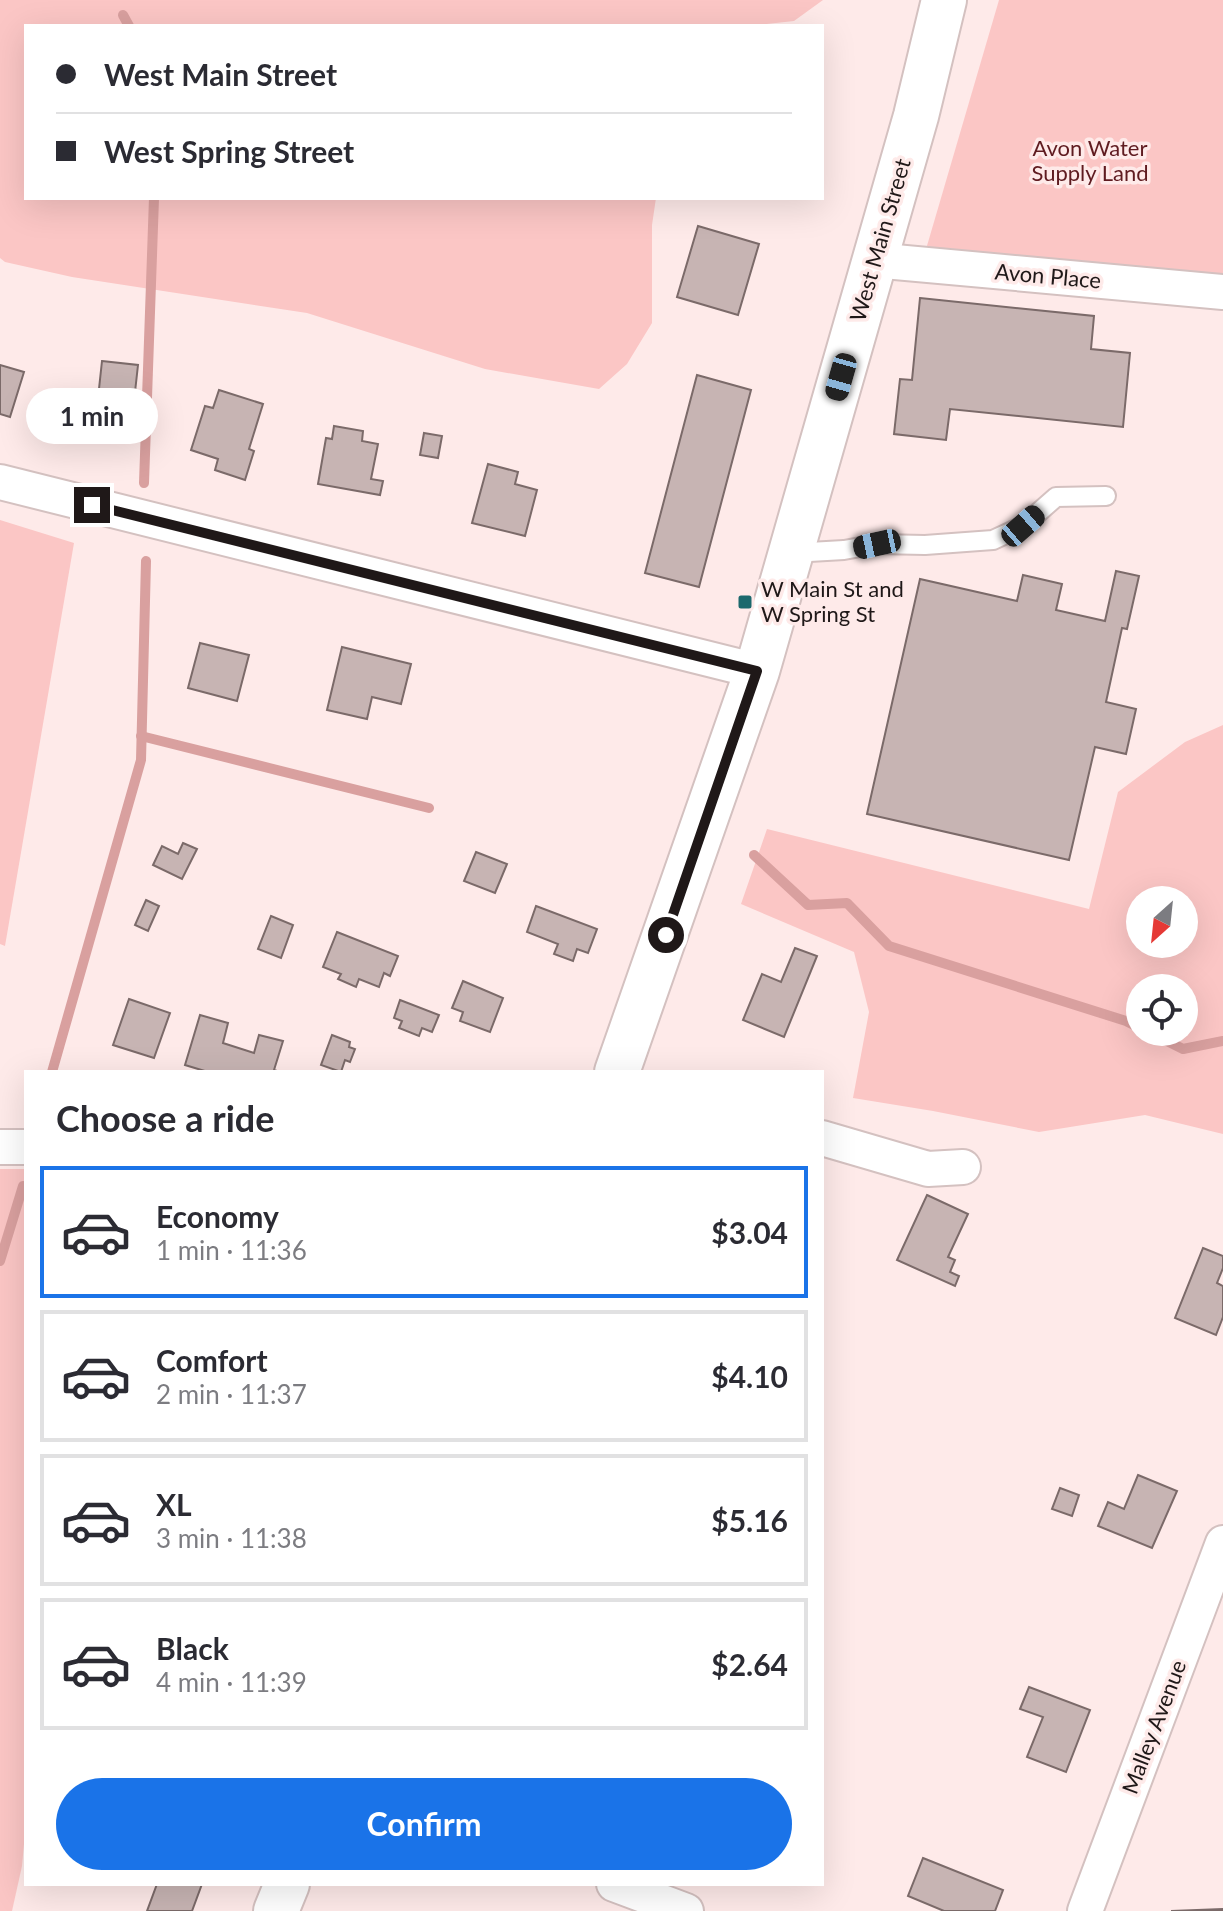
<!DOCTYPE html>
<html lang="en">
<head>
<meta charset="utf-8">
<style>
  :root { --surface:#fff; --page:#f2f2f3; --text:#2b2b33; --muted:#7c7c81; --line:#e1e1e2; --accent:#1a73e8 }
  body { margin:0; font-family:Lato,sans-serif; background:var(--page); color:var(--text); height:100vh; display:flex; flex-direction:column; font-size:30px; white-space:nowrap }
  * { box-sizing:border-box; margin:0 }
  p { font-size:26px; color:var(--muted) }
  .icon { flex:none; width:44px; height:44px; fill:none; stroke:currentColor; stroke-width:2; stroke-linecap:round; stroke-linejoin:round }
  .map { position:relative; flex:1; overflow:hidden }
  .details { position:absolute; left:24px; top:1070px; width:800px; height:816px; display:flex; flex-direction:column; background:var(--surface); border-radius:0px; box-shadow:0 8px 32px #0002 }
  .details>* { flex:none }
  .top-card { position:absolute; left:24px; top:24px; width:800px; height:176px; border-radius:0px; box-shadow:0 8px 32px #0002; display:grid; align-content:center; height:176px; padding:0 32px; background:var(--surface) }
  .needle { width:52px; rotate:207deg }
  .controls { position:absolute; left:1126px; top:886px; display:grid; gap:16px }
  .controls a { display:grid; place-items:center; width:72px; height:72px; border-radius:50%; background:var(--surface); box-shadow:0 8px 32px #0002; font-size:40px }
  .end { position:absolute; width:36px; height:36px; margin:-18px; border:10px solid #1f1818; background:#fff; box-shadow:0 0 0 4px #fff }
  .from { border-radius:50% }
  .bubble { position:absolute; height:56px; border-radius:28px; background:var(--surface); box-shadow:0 8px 32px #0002; font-size:26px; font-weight:700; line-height:56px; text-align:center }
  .car { position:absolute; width:24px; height:48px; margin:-24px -12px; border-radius:10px; box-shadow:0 0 6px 2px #0007; background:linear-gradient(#222 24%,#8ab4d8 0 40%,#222 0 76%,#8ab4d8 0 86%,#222 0) }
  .top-card b { display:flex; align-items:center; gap:28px; height:76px; font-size:30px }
  .top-card b+b { border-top:2px solid var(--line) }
  .top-card i { width:20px; height:20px; background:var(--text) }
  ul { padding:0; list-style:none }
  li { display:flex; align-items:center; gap:24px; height:132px; margin:0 16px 12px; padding:0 16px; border:4px solid var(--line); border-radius:0px }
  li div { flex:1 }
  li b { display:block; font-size:30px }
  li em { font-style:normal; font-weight:700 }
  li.current { border-color:var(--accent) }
  li>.icon { width:72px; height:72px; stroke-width:1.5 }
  h2 { padding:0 32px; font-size:36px; line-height:96px }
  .cta { display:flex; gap:16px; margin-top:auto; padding:16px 32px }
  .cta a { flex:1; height:92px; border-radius:48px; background:var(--accent); color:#fff; font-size:32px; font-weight:700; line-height:92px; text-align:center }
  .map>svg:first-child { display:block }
</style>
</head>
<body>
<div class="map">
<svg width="1223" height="1911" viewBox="0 0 1223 1911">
  <rect width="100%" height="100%" fill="#feeae9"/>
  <g fill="#fbc6c5" fill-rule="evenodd">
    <path d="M0 0H823L794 21 749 26H26V198H656L652 225V323L627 364 599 389 485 369 307 313 72 277 5 262 0 258Z"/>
    <path d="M999 0H1223V308L917 280Z"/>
    <path d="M0 520 74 543 5 946 0 944Z"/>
    <path d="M1223 725V1134L1145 1115 1039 1132 933 1111 853 1098 869 1012 854 952 741 904 767 829 1089 909 1118 792 1185 742ZM1140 900H1184V944H1140ZM1184 988V1032H1140V988Z"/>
    <path d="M0 1169H26V1822L22 1866 12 1911H0Z"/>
  </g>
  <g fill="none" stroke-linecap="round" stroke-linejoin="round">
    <g stroke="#d9a09f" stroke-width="10">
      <path d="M123 15 129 26"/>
      <path d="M144 483 154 198"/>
      <path d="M141 736 429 808"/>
      <path d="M754 855 808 905 847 903 889 946 1126 1021 1140 1028"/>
      <path d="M1149 1032 1183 1049 1223 1041"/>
      <path d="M52 1072 141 760 146 561"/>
      <path d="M0 1261 23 1186"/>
    </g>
  </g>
  <g fill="#c7b4b3" stroke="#7b6a69" stroke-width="2">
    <path d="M698 226 759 244 738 315 677 297Z"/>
    <path d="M920 298 1094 316 1091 349 1130 353 1123 427 950 409 946 440 894 434 900 379 912 380Z"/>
    <path d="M102 361 138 365 134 401 98 398Z"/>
    <path d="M0 365 24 372 10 417 0 414Z"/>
    <path d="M697 375 751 390 699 587 645 573Z"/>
    <path d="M219 390 263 404 249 449 254 451 245 480 215 470 218 459 191 450 205 406 213 408Z"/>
    <path d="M334 426 363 431 362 441 378 444 371 479 383 481 380 495 318 484 326 438 332 439Z"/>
    <path d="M424 433 442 436 438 458 420 455Z"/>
    <path d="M488 464 518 472 515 484 537 490 525 536 472 523Z"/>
    <path d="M1116 571 1139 576 1127 629 1122 628 1106 702 1136 709 1126 754 1095 747 1069 860 867 814 920 579 1017 601 1023 575 1062 584 1056 610 1105 621Z"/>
    <path d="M200 643 249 655 237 701 188 688Z"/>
    <path d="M342 647 411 664 401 704 372 697 367 719 327 710Z"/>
    <path d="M183 843 197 849 182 879 153 865 162 846 178 854Z"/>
    <path d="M476 852 507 864 495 893 464 881Z"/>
    <path d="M146 900 159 906 148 931 135 925Z"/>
    <path d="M536 906 597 929 588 953 577 949 573 961 554 954 558 944 527 932Z"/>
    <path d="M271 916 293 925 281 958 258 949Z"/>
    <path d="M337 932 398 956 390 976 384 973 379 987 359 979 356 987 338 979 341 974 323 967Z"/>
    <path d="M795 948 817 956 784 1037 743 1020 762 974 781 982Z"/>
    <path d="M463 981 503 998 490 1032 460 1021 463 1012 452 1008Z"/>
    <path d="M129 999 170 1013 154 1058 113 1045Z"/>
    <path d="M400 1000 439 1015 432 1032 422 1028 419 1036 399 1028 402 1021 394 1018Z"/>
    <path d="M200 1015 228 1023 223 1043 254 1053 259 1035 283 1041 274 1070 280 1072H208L185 1065Z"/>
    <path d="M332 1035 350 1042 349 1047 355 1049 350 1062 345 1060 341 1072 321 1065Z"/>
    <path d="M927 1195 968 1214 948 1257 955 1260 950 1272 959 1276 955 1286 897 1260Z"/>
    <path d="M1203 1248 1223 1256V1268L1217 1283 1223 1286V1317L1216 1335 1175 1318Z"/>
    <path d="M1138 1475 1177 1491 1152 1548 1098 1526 1108 1502 1124 1509Z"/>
    <path d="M1060 1488 1079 1495 1072 1516 1052 1509Z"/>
    <path d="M1029 1687 1090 1710 1066 1772 1027 1757 1043 1717 1020 1709Z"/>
    <path d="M923 1858 1003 1890 995 1911H944L908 1896Z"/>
    <path d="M157 1884H202L192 1911H147Z"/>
    <path d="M1223 1909V1911H1171Z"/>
  </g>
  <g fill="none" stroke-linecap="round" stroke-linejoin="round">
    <g stroke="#d4c1c0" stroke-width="22">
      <path id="service" d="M792 553 844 550 877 544 925 545 993 540 1023 526 1056 497 1106 496"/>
    </g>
    <g stroke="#d4c1c0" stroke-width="38">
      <g id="minor">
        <path d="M873 260 1223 292"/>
        <path d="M0 482 757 671"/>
        <path d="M822 1138 928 1169 963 1167"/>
        <path d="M0 1147H26"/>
        <path d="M614 1884 686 1911"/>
        <path d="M1085 1911 1223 1543"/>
      </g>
    </g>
    <g stroke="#d4c1c0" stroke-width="48">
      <g id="secondary">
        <path d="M617 1072 757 671 916 116 944 0"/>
        <path d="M276 1911 287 1884"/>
      </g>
    </g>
    <use href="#service" stroke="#fff" stroke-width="18"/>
    <use href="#minor" stroke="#fff" stroke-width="34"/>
    <use href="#secondary" stroke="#fff" stroke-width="44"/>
  </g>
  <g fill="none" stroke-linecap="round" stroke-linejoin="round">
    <path stroke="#1f1818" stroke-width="10" d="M92 505 757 671 666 935"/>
  </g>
  <rect fill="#1c696d" stroke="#feeae9" stroke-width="3" x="737" y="594" width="16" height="16" rx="4"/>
  <g text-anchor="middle" stroke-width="7" stroke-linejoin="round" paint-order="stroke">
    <g font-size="22" fill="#5f1b20" stroke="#feeae9">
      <text x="1090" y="156">Avon Water<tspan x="1090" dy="25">Supply Land</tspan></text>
    </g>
    <g font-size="22" fill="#1f1818" stroke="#feeae9">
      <text transform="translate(880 240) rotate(-74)" y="8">West Main Street</text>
      <text transform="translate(1048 276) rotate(5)" y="8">Avon Place</text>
      <text transform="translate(1154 1727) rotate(-69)" y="8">Malley Avenue</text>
    </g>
    <g font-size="22" fill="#1f1818" stroke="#feeae9" text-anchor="start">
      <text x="761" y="597">W Main St and<tspan x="761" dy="25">W Spring St</tspan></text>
    </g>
  </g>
</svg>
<div class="controls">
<a><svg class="needle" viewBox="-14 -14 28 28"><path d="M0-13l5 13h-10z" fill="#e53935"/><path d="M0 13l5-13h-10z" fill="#7c7c81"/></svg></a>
<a><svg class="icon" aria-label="locate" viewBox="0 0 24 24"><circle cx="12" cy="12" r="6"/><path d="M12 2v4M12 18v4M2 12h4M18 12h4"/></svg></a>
</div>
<i class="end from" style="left:666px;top:935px"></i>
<i class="end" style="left:92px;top:505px"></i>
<div class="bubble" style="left:26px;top:388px;width:132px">1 min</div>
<i class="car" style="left:841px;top:377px;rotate:196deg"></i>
<i class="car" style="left:1023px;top:526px;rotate:49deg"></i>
<i class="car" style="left:877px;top:544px;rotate:258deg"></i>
<div class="top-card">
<b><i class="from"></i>West Main Street</b>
<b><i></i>West Spring Street</b>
</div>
<section class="details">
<h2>Choose a ride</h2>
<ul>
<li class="current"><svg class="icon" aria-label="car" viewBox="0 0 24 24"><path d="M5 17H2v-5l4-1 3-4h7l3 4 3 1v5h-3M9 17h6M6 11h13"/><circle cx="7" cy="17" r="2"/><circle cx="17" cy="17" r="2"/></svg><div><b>Economy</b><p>1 min · 11:36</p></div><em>$3.04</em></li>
<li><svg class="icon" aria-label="car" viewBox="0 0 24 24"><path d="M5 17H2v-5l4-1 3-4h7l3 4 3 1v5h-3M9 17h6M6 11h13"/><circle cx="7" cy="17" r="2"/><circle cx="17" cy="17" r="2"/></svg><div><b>Comfort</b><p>2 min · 11:37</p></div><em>$4.10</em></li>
<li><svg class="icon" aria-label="car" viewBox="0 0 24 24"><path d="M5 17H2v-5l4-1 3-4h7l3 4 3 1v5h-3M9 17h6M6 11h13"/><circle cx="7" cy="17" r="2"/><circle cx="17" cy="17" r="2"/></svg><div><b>XL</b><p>3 min · 11:38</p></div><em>$5.16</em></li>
<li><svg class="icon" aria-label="car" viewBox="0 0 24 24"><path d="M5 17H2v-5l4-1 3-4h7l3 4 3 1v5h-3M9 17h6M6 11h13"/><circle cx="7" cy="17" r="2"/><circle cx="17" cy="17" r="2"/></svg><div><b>Black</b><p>4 min · 11:39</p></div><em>$2.64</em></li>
</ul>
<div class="cta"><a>Confirm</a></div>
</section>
</div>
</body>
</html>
